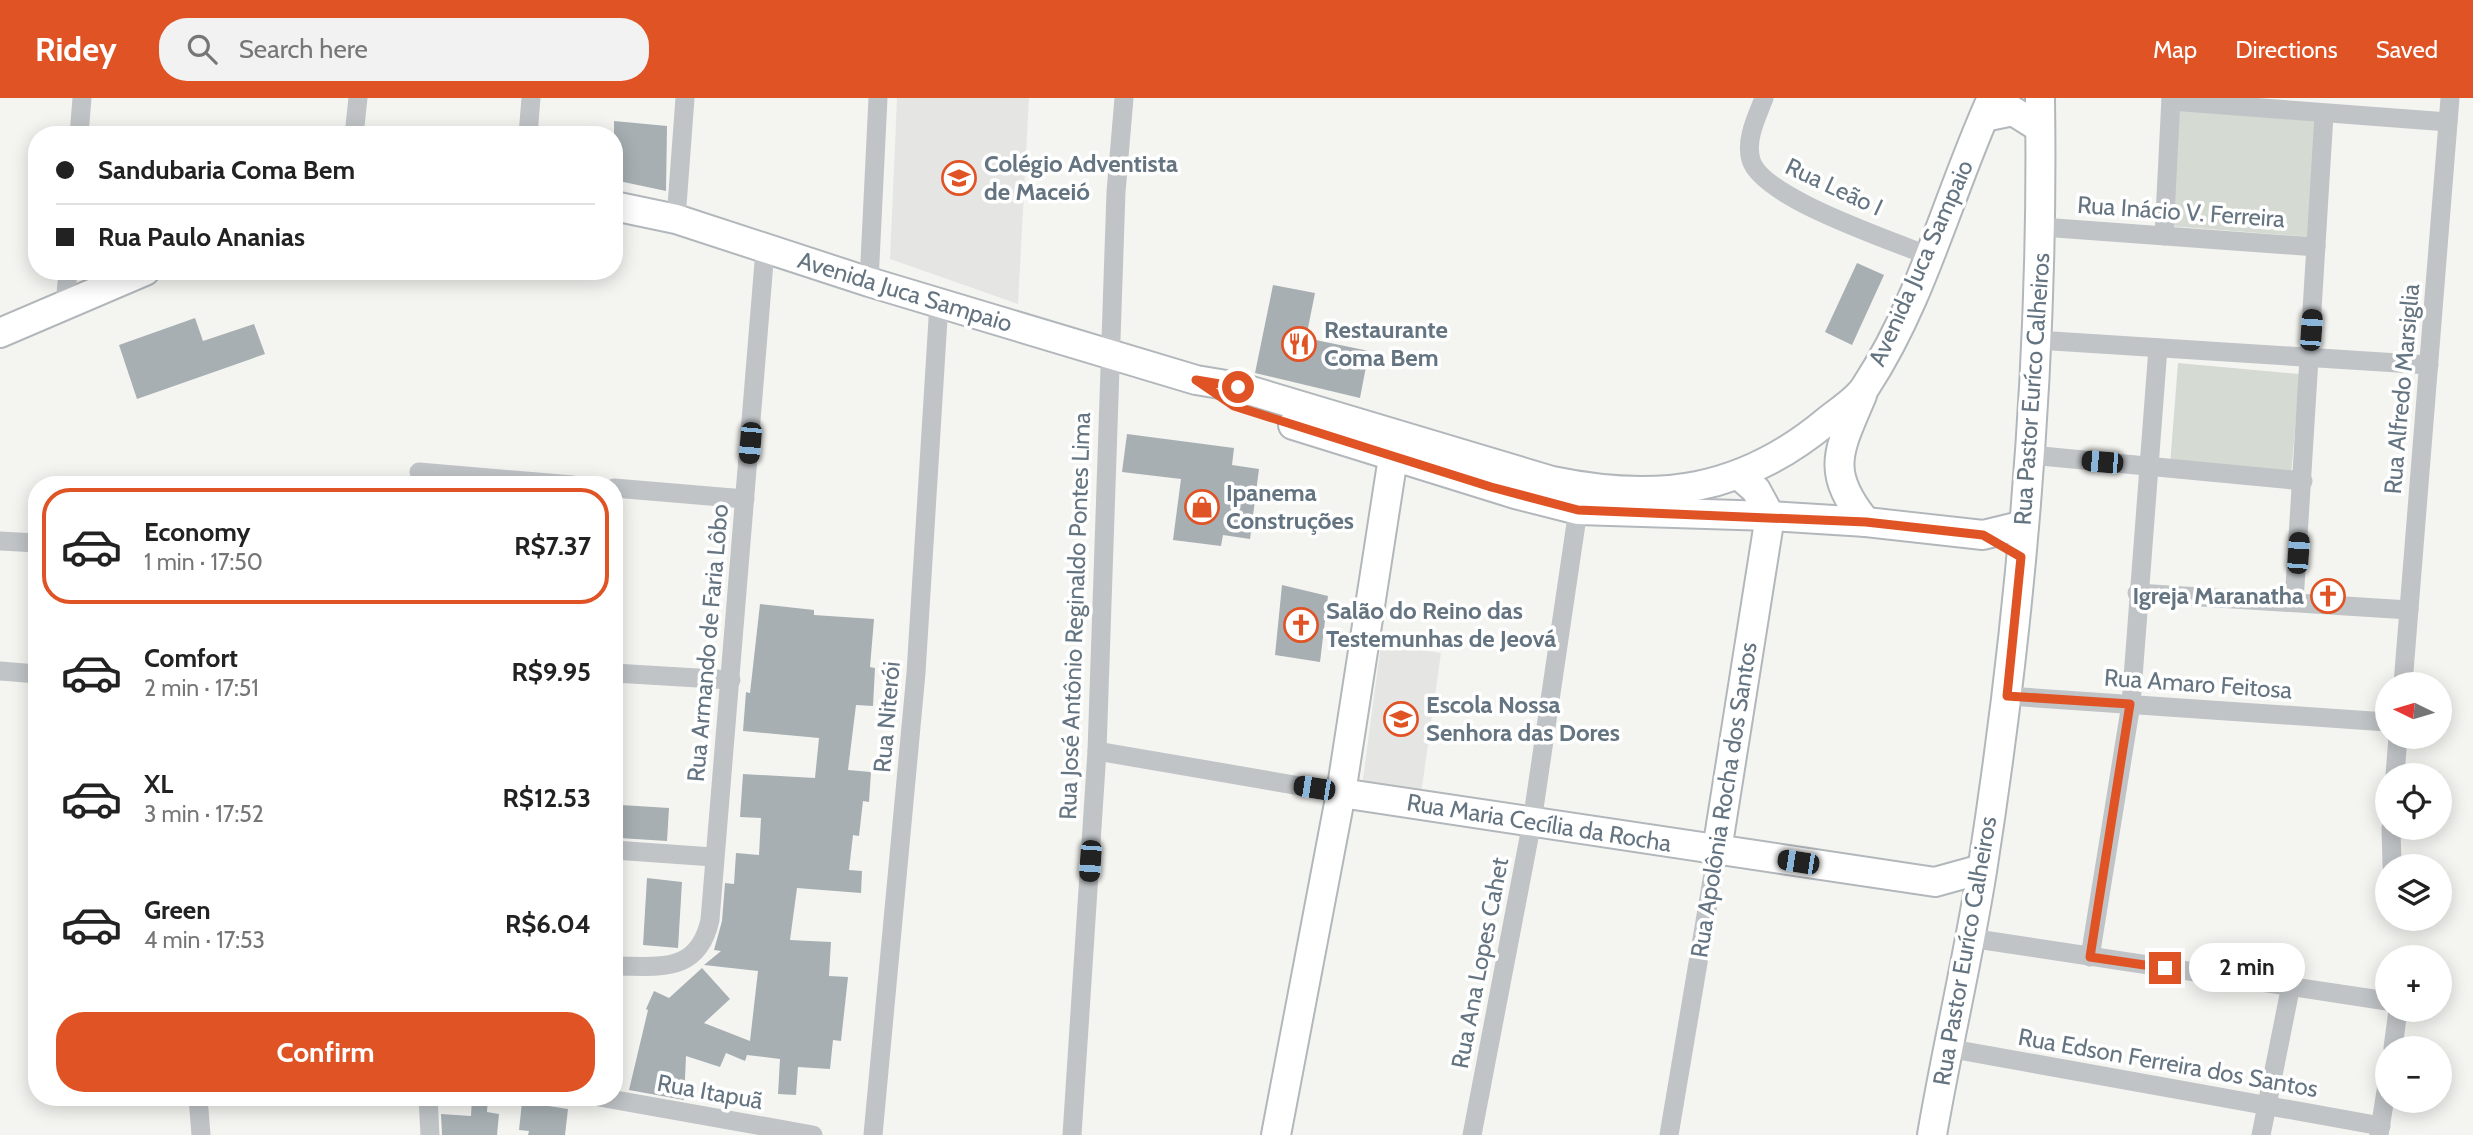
<!DOCTYPE html>
<html lang="en">
<head>
<meta charset="utf-8">
<style>
  :root { --surface:#fff; --page:#f2f2f2; --text:#222; --muted:#767676; --line:#e0e0e0; --accent:#e05325 }
  body { margin:0; font-family:Cabin,sans-serif; background:var(--page); color:var(--text); height:100vh; display:flex; flex-direction:column; font-size:26px; white-space:nowrap }
  * { box-sizing:border-box; margin:0 }
  p { font-size:23px; color:var(--muted) }
  .icon { flex:none; width:38px; height:38px; fill:none; stroke:currentColor; stroke-width:2; stroke-linecap:round; stroke-linejoin:round }
  .map { position:relative; flex:1; overflow:hidden }
  .panel { position:absolute; left:28px; top:378px; width:595px; height:630px; display:flex; flex-direction:column; background:var(--surface); border-radius:28px; box-shadow:0 4px 18px #0003 }
  .panel>* { flex:none }
  .hud { position:absolute; left:28px; top:28px; width:595px; height:154px; border-radius:28px; box-shadow:0 4px 18px #0003; display:grid; align-content:center; height:154px; padding:0 28px; background:var(--surface) }
  .needle { width:46px; rotate:275deg }
  .tools { position:absolute; left:2375px; top:574px; display:grid; gap:14px }
  .tools a { display:grid; place-items:center; width:77px; height:77px; border-radius:50%; background:var(--surface); box-shadow:0 4px 18px #0003; font-size:35px }
  .end { position:absolute; width:32px; height:32px; margin:-16px; border:9px solid #e05325; background:#fff; box-shadow:0 0 0 4px #fff }
  .from { border-radius:50% }
  .bubble { position:absolute; height:49px; border-radius:24px; background:var(--surface); box-shadow:0 4px 18px #0003; font-size:23px; font-weight:800; line-height:49px; text-align:center }
  .car { position:absolute; width:21px; height:42px; margin:-21px -10px; border-radius:9px; box-shadow:0 0 5px 2px #0007; background:linear-gradient(#222 24%,#8ab4d8 0 40%,#222 0 76%,#8ab4d8 0 86%,#222 0) }
  .hud b { display:flex; align-items:center; gap:24px; height:66px; font-size:26px }
  .hud b+b { border-top:2px solid var(--line) }
  .hud i { width:18px; height:18px; background:var(--text) }
  ul { padding:12px 0 0; list-style:none }
  li { display:flex; align-items:center; gap:21px; height:116px; margin:0 14px 10px; padding:0 14px; border:4px solid transparent; border-radius:28px }
  li div { flex:1 }
  li b { display:block; font-size:26px }
  li em { font-style:normal; font-weight:800 }
  li.on { border-color:var(--accent) }
  li>.icon { width:63px; height:63px; stroke-width:1.5 }
  .primary-button { display:flex; gap:14px; margin-top:auto; padding:14px 28px }
  .primary-button a { flex:1; height:80px; border-radius:28px; background:var(--accent); color:#fff; font-size:28px; font-weight:800; line-height:80px; text-align:center }
  header { display:flex; align-items:center; gap:42px; box-sizing:border-box; height:98px; padding:0 35px; background:var(--accent); color:#fff }
  header strong { font-size:33px }
  nav { display:flex; gap:38px; margin-inline-start:auto; font-size:24px }
  .search { width:490px; height:63px; background:var(--page); display:flex; align-items:center; gap:18px; box-sizing:border-box; padding:0 24px; border-radius:28px; color:var(--muted); font-size:26px }
  .map>svg:first-child { display:block }
</style>
</head>
<body>
<header>
<strong>Ridey</strong>
<div class="search"><svg class="icon" aria-label="search" viewBox="0 0 24 24"><circle cx="10" cy="10" r="6"/><path d="M15 15l6 6"/></svg>Search here</div>
<nav><a>Map</a><a>Directions</a><a>Saved</a></nav>
</header>
<div class="map">
<svg width="2473" height="1037" viewBox="0 0 2473 1037">
  <rect width="100%" height="100%" fill="#f4f5f1"/>
  <g fill="#e5e6e4">
    <path d="M897 0H1029L1018 206 890 161Z"/>
    <path d="M1381 546 1441 555 1421 696 1362 688Z"/>
  </g>
  <g fill="#d5dbd2">
    <path d="M2179 11 2321 23 2312 139 2169 128Z"/>
    <path d="M2178 265 2300 276 2291 377 2170 367Z"/>
  </g>
  <g fill="#a7afb3">
    <path d="M614 23 667 28 666 93 614 82Z"/>
    <path d="M1857 165 1884 177 1852 247 1825 234Z"/>
    <path d="M1273 187 1315 195 1306 240 1369 253 1360 300 1255 275Z"/>
    <path d="M195 220 203 243 254 226 265 256 137 301 119 247Z"/>
    <path d="M1127 336 1234 350 1232 367 1259 371 1250 441 1223 437 1221 448 1173 442 1181 381 1122 374Z"/>
    <path d="M1282 487 1328 498 1320 564 1275 557Z"/>
    <path d="M760 506 814 512V517L874 521 870 569 875 570 873 608 856 607 848 672 871 674 869 704 863 703 859 738 853 737 849 772 862 773 861 795 797 790 790 842 831 844 829 878 848 879 841 943 833 942 830 971 798 969 796 997 778 996 780 961 747 957 745 963 726 955 720 969 686 958 684 1002 629 992 648 912 646 911 654 893 669 900 702 870 730 901 704 925 750 943 758 873 704 867 721 853 714 852 722 823 725 785 734 786 736 755 759 757 761 720 740 719 743 676 815 680 819 640 743 633 746 594 750 595Z"/>
    <path d="M621 707 669 710 667 743 619 740Z"/>
    <path d="M647 780 682 784 678 850 643 847Z"/>
    <path d="M472 999H488L487 1014 499 1016 497 1037H442L441 1016 471 1018Z"/>
    <path d="M522 1004 568 1011 565 1037H528L529 1033 519 1032Z"/>
  </g>
  <g fill="none" stroke-linecap="round" stroke-linejoin="round">
    <g stroke="#b2b7bb" stroke-width="32">
      <g id="secondary">
        <path d="M1984 19 2013 13 2040 30"/>
        <path d="M614 108 676 121 869 184 1196 282 1238 289 1552 383C1658 405 1742 394 1827 323 1839 313 1858 302 1866 288 1923 201 1949 94 1992 0"/>
        <path d="M0 235 145 173"/>
        <path d="M1862 297C1839 352 1824 373 1866 424"/>
        <path d="M1293 327 1515 396 1578 412 1770 418 1866 424 1983 437 2024 427"/>
        <path d="M1341 695 1935 784 1982 771"/>
        <path d="M1717 752 1770 418 1756 392 1740 378"/>
        <path d="M1276 1037 1341 695 1396 340"/>
        <path d="M1932 1037C1947 949 1968 861 1982 773 2022 517 2044 259 2040 0"/>
      </g>
    </g>
    <g stroke="#c0c4c7" stroke-width="19">
      <path d="M1764 0C1757 19 1745 41 1751 62 1762 100 1891 142 1929 158"/>
      <path d="M2171 3 2448 24"/>
      <path d="M79 37 82 0"/>
      <path d="M354 37 358 0"/>
      <path d="M528 37 531 0"/>
      <path d="M676 121 685 0"/>
      <path d="M2042 129 2316 149"/>
      <path d="M2164 138 2171 0"/>
      <path d="M869 184 878 0"/>
      <path d="M65 207 68 173"/>
      <path d="M2037 242 2429 267"/>
      <path d="M2031 357 2303 383"/>
      <path d="M419 374 573 387"/>
      <path d="M614 390 745 401"/>
      <path d="M0 443 37 445"/>
      <path d="M2137 495 2409 512"/>
      <path d="M2294 504 2324 17"/>
      <path d="M0 573 37 576"/>
      <path d="M614 575 731 582"/>
      <path d="M2403 586 2450 0"/>
      <path d="M2007 598 2387 624"/>
      <path d="M1097 653 1341 695"/>
      <path d="M2395 677 2398 639"/>
      <path d="M2391 730 2392 768"/>
      <path d="M614 752 713 759"/>
      <path d="M1970 840 2387 903"/>
      <path d="M2090 859 2131 606 2158 250"/>
      <path d="M614 868C660 868 698 876 710 822L765 152"/>
      <path d="M1947 950 2381 1028"/>
      <path d="M2393 950 2398 912"/>
      <path d="M198 999 201 1037"/>
      <path d="M428 999 430 1037"/>
      <path d="M599 999 813 1037"/>
      <path d="M873 1037 916 575 939 205"/>
      <path d="M1072 1037 1097 653 1116 94 1124 0"/>
      <path d="M1472 1037 1532 724 1578 412"/>
      <path d="M1669 1037 1717 752"/>
      <path d="M2261 1037 2291 887"/>
      <path d="M2379 1037 2387 987"/>
    </g>
    <use href="#secondary" stroke="#fff" stroke-width="28"/>
  </g>
  <g fill="none" stroke-linecap="round" stroke-linejoin="round">
    <path stroke="#e05325" stroke-width="9" d="M1238 289 1196 282 1234 308 1491 389 1578 412 1866 424 1983 437 2021 459 2007 598 2130 606 2090 859 2165 870"/>
  </g>
  <defs>
    <g id="school-ring" transform="scale(1.75)"><circle r="9.5" fill="#fff" stroke="#e05325" stroke-width="1.5"/><path d="M0-5L7-2L0 1L-7-2ZM-4 1L0 2.5L4 1V4Q0 6-4 4Z" fill="#e05325"/></g>
    <g id="restaurant-ring" transform="scale(1.75)"><circle r="9.5" fill="#fff" stroke="#e05325" stroke-width="1.5"/><path d="M-5-6h1v4h1v-4h1v4h1v-4h1v5L-1.5 .5V6h-2V.5L-5-1ZM5-6V6H3V1.5H1.5Q1.5-4 5-6Z" fill="#e05325"/></g>
    <g id="shop-ring" transform="scale(1.75)"><circle r="9.5" fill="#fff" stroke="#e05325" stroke-width="1.5"/><path d="M-5-2.5h2.3a2.7 3.5 0 0 1 5.4 0H5L5.5 6h-11ZM-1.5-2.5h3a1.5 2.3 0 0 0-3 0Z" fill="#e05325"/></g>
    <g id="church-ring" transform="scale(1.75)"><circle r="9.5" fill="#fff" stroke="#e05325" stroke-width="1.5"/><path d="M-1.2-6h2.4v3.5h3.3v2.4h-3.3V6h-2.4V-.1h-3.3v-2.4h3.3Z" fill="#e05325"/></g>
  </defs>
  <g fill-rule="evenodd">
    <use href="#school-ring" x="959" y="80"/>
    <use href="#restaurant-ring" x="1299" y="246"/>
    <use href="#shop-ring" x="1202" y="409"/>
    <use href="#church-ring" x="2328" y="498"/>
    <use href="#church-ring" x="1301" y="527"/>
    <use href="#school-ring" x="1401" y="621"/>
  </g>
  <g text-anchor="middle" stroke-width="7" stroke-linejoin="round" paint-order="stroke">
    <g font-size="24" font-weight="bold" fill="#647481" stroke="#fff" text-anchor="start">
      <text x="984" y="74">Colégio Adventista<tspan x="984" dy="28">de Maceió</tspan></text>
      <text x="1324" y="240">Restaurante<tspan x="1324" dy="28">Coma Bem</tspan></text>
      <text x="1226" y="403">Ipanema<tspan x="1226" dy="28">Construções</tspan></text>
      <text x="2304" y="506" text-anchor="end">Igreja Maranatha</text>
      <text x="1326" y="521">Salão do Reino das<tspan x="1326" dy="28">Testemunhas de Jeová</tspan></text>
      <text x="1426" y="615">Escola Nossa<tspan x="1426" dy="28">Senhora das Dores</tspan></text>
    </g>
    <g font-size="24" fill="#647481" stroke="#fff">
      <text transform="translate(1834 89) rotate(25)" y="8">Rua Leão I</text>
      <text transform="translate(2181 114) rotate(4)" y="8">Rua Inácio V. Ferreira</text>
      <text transform="translate(1921 165) rotate(-66)" y="8">Avenida Juca Sampaio</text>
      <text transform="translate(905 194) rotate(17)" y="8">Avenida Juca Sampaio</text>
      <text transform="translate(2032 291) rotate(-86)" y="8">Rua Pastor Euríco Calheiros</text>
      <text transform="translate(2402 291) rotate(-85)" y="8">Rua Alfredo Marsiglia</text>
      <text transform="translate(1075 518) rotate(-88)" y="8">Rua José Antônio Reginaldo Pontes Lima</text>
      <text transform="translate(708 545) rotate(-85)" y="8">Rua Armando de Faria Lôbo</text>
      <text transform="translate(2198 586) rotate(4)" y="8">Rua Amaro Feitosa</text>
      <text transform="translate(887 619) rotate(-85)" y="8">Rua Niterói</text>
      <text transform="translate(1724 702) rotate(-81)" y="8">Rua Apolônia Rocha dos Santos</text>
      <text transform="translate(1539 725) rotate(9)" y="8">Rua Maria Cecília da Rocha</text>
      <text transform="translate(1965 853) rotate(-80)" y="8">Rua Pastor Euríco Calheiros</text>
      <text transform="translate(1480 865) rotate(-79)" y="8">Rua Ana Lopes Cahet</text>
      <text transform="translate(2168 965) rotate(10)" y="8">Rua Edson Ferreira dos Santos</text>
      <text transform="translate(710 994) rotate(10)" y="8">Rua Itapuã</text>
    </g>
  </g>
</svg>
<div class="tools">
<a><svg class="needle" viewBox="-14 -14 28 28"><path d="M0-13l5 13h-10z" fill="#e53935"/><path d="M0 13l5-13h-10z" fill="#767676"/></svg></a>
<a><svg class="icon" aria-label="locate" viewBox="0 0 24 24"><circle cx="12" cy="12" r="6"/><path d="M12 2v4M12 18v4M2 12h4M18 12h4"/></svg></a>
<a><svg class="icon" aria-label="layers" viewBox="0 0 24 24"><path d="M12 4l9 5-9 5-9-5zM3 14l9 5 9-5"/></svg></a>
<a>+</a>
<a>−</a>
</div>
<i class="end from" style="left:1238px;top:289px"></i>
<i class="end" style="left:2165px;top:870px"></i>
<div class="bubble" style="left:2189px;top:845px;width:116px">2 min</div>
<i class="car" style="left:2311px;top:232px;rotate:4deg"></i>
<i class="car" style="left:750px;top:345px;rotate:185deg"></i>
<i class="car" style="left:2102px;top:364px;rotate:275deg"></i>
<i class="car" style="left:2298px;top:455px;rotate:4deg"></i>
<i class="car" style="left:1314px;top:690px;rotate:279deg"></i>
<i class="car" style="left:1090px;top:763px;rotate:184deg"></i>
<i class="car" style="left:1798px;top:764px;rotate:279deg"></i>
<div class="hud">
<b><i class="from"></i>Sandubaria Coma Bem</b>
<b><i></i>Rua Paulo Ananias</b>
</div>
<section class="panel">
<ul>
<li class="on"><svg class="icon" aria-label="car" viewBox="0 0 24 24"><path d="M5 17H2v-5l4-1 3-4h7l3 4 3 1v5h-3M9 17h6M6 11h13"/><circle cx="7" cy="17" r="2"/><circle cx="17" cy="17" r="2"/></svg><div><b>Economy</b><p>1 min · 17:50</p></div><em>R$7.37</em></li>
<li><svg class="icon" aria-label="car" viewBox="0 0 24 24"><path d="M5 17H2v-5l4-1 3-4h7l3 4 3 1v5h-3M9 17h6M6 11h13"/><circle cx="7" cy="17" r="2"/><circle cx="17" cy="17" r="2"/></svg><div><b>Comfort</b><p>2 min · 17:51</p></div><em>R$9.95</em></li>
<li><svg class="icon" aria-label="car" viewBox="0 0 24 24"><path d="M5 17H2v-5l4-1 3-4h7l3 4 3 1v5h-3M9 17h6M6 11h13"/><circle cx="7" cy="17" r="2"/><circle cx="17" cy="17" r="2"/></svg><div><b>XL</b><p>3 min · 17:52</p></div><em>R$12.53</em></li>
<li><svg class="icon" aria-label="car" viewBox="0 0 24 24"><path d="M5 17H2v-5l4-1 3-4h7l3 4 3 1v5h-3M9 17h6M6 11h13"/><circle cx="7" cy="17" r="2"/><circle cx="17" cy="17" r="2"/></svg><div><b>Green</b><p>4 min · 17:53</p></div><em>R$6.04</em></li>
</ul>
<div class="primary-button"><a>Confirm</a></div>
</section>
</div>
</body>
</html>
